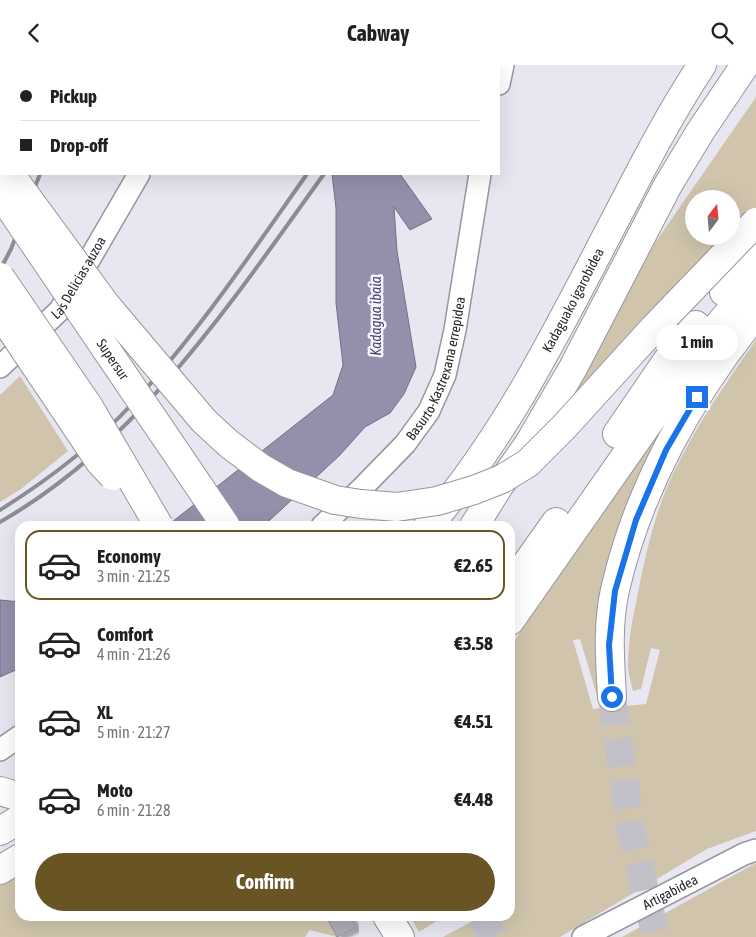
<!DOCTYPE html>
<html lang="en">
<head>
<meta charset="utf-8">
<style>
  :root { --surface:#fff; --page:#f2f2f2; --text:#202124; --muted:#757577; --line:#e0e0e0; --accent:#685523 }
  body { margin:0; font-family:"Asap Condensed",sans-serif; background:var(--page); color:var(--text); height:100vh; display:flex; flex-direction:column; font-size:19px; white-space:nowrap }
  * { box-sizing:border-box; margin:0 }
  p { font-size:16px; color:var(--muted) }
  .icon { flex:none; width:28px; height:28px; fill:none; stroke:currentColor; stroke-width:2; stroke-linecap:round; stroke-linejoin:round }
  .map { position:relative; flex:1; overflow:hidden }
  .drawer { position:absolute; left:15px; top:456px; width:500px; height:400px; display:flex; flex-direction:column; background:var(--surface); border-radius:15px; box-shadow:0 5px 20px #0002 }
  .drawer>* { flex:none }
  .top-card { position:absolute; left:0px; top:0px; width:500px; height:110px; box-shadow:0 5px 20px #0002; display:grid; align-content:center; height:110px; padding:0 20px; background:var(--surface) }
  .needle { width:32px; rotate:16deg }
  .fabs { position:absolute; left:685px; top:125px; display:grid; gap:10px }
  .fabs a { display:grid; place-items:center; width:55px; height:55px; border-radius:50%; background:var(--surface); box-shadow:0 5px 20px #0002; font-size:25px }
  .end { position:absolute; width:22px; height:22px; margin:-11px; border:6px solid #1a73e8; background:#fff; box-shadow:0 0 0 2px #fff }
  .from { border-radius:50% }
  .bubble { position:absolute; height:35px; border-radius:18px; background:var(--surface); box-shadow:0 5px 20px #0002; font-size:16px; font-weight:700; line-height:35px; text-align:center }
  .top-card b { display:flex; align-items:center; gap:18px; height:48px; font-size:19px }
  .top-card b+b { border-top:1px solid var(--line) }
  .top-card i { width:12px; height:12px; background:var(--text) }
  ul { padding:9px 0 0; list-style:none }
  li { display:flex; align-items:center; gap:15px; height:70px; margin:0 10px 8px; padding:0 10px; border:2px solid transparent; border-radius:15px }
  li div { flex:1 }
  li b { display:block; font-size:19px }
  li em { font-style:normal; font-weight:700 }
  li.active { border-color:var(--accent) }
  li>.icon { width:45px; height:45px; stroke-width:1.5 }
  .action { display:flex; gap:10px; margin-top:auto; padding:10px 20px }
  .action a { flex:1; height:58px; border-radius:30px; background:var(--accent); color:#fff; font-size:20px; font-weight:700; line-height:58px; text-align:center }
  header { display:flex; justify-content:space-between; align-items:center; height:65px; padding:0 20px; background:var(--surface); font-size:22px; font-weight:700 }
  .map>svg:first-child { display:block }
</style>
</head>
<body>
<header><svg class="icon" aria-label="back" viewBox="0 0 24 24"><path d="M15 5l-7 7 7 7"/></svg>Cabway<svg class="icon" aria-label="search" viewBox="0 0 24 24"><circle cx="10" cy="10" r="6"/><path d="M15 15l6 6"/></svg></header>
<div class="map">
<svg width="756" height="872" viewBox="0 0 756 872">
  <defs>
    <filter id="shadow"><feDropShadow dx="5.5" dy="3" stdDeviation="1" flood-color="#0004"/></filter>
  </defs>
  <rect width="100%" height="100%" fill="#e8e7f1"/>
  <g fill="#d0c5ac">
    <path d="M0 0H72L1 1V72Z"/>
    <path d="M756 32V144L731 167V134H694V171H727L670 226 570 335 650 185Z"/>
    <path d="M756 275V766L707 784 560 872H443L482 851H510V582L679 333 620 457 602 536 598 634 580 574 573 575 593 644 646 639 660 585 651 583 641 624 633 626C631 617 628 608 628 600 628 576 633 551 638 528 645 491 656 444 672 411 695 362 725 319 756 275Z"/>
    <path d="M20 311 68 386 21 424 0 437V330Z"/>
    <path d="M754 799H756V872H622Z"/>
    <path d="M20 807V851H326L337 872 310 865 305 872H0V819Z"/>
    <path d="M410 851H445L419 867Z"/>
  </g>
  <g fill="#9390ac" stroke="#737186">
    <path d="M332 109H400L432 154 410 165 394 142 397 186 416 302 404 329 390 348 365 362 340 390 270 455 260 461H167L333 330 343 300 336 238V143Z"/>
    <path d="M0 535 20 537V603L0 612Z"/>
  </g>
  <path fill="#aeadb6" stroke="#93929b" filter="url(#shadow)" d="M326 851H350L356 863 337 872Z"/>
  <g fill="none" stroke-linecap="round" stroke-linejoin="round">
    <g stroke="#c2c1ca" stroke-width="28" stroke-dasharray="28 14" stroke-linecap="butt">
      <path d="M612 632 631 766 656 872"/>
      <path d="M480 851 494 872"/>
    </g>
    <g stroke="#97969f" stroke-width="24">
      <g id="minor">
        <path d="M172 1V0"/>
        <path d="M499 19 503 0"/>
        <path id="s1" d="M0 302 60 245 139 109"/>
        <path id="s2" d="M322 461 362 423 405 379 429 346 445 310 455 265 480 109"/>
        <path d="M0 685 20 671"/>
        <path id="s3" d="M583 872 744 789 756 785"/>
      </g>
    </g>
    <g stroke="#97969f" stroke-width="30">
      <g id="highway">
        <path d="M0 96 1 97"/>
        <path d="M724 227 756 187"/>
        <path d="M617 369 669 293 696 260"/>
        <path id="s4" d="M428 461C513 363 567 245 627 132 650 87 674 42 702 0"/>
        <path d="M474 461 499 421 528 380 573 303 668 120 700 67 745 0"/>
        <path d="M510 522 556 457"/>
        <path d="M510 556 708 273 756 215"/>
        <path d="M612 632C610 596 607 560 615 525 638 424 691 329 756 249"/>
        <path d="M0 726 20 732"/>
        <path d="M0 766 20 754"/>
        <path d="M0 805 20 793"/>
        <path d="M387 851 400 872"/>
      </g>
    </g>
    <use href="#minor" stroke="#fff" stroke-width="21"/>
    <use href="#highway" stroke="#fff" stroke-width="28"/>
    <g stroke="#8d8c93" stroke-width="4">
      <path d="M80 1 81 0"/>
      <path d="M384 1 385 0"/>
      <path d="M401 1V0"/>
      <path d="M0 205 11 184 40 109"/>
      <path d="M0 445C48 415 94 380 133 338 198 268 252 187 307 109"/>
      <path d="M0 457C139 378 233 235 324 109"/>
    </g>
    <g stroke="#97969f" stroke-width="30" stroke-linecap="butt">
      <g id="highway-bridge">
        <path d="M10 109 106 240 204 356 229 379 261 403 287 418 335 435 361 439 397 442 437 436 474 425 502 414 528 398 563 363 654 263 756 157"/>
        <path id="s5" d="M0 128 226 461"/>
        <path d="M0 212 89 342 159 461"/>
        <path d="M0 248 100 397 113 411"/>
      </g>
    </g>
    <use href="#highway-bridge" stroke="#fff" stroke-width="28"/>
  </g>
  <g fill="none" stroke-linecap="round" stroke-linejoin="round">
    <path stroke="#1a73e8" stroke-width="6" d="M612 632 609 580 615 526 636 455 666 385 697 332"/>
  </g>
  <g text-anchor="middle" stroke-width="5" stroke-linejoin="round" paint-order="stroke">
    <g font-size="14" fill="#29292d" stroke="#f6f5ff">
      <text dy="5" stroke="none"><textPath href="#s1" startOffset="120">Las Delicias auzoa</textPath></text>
      <text dy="5" stroke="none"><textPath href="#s4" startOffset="269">Kadaguako igarobidea</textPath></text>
      <text dy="5" stroke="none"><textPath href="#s5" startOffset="201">Supersur</textPath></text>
      <text dy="5" stroke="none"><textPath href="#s2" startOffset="200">Basurto-Kastrexana errepidea</textPath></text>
      <text dy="5" stroke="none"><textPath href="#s3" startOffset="98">Artigabidea</textPath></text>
    </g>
    <g font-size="15" font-style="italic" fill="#48416c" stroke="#f6f5ff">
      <text transform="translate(376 251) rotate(-90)" y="5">Kadagua ibaia</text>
    </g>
  </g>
</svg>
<div class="fabs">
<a><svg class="needle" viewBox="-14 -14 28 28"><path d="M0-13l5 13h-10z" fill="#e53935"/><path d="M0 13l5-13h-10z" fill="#757577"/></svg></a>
</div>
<i class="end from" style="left:612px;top:632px"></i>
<i class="end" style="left:697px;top:332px"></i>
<div class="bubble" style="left:656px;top:260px;width:82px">1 min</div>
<div class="top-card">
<b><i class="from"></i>Pickup</b>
<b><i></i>Drop-off</b>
</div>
<section class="drawer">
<ul>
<li class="active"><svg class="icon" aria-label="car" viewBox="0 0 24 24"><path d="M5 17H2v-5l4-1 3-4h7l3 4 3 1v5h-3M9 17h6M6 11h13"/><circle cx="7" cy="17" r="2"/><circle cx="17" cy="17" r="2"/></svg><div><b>Economy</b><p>3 min · 21:25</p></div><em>€2.65</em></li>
<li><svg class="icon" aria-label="car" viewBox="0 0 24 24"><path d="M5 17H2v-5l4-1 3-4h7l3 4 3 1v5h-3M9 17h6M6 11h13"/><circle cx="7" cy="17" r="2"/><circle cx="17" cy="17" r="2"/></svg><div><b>Comfort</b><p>4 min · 21:26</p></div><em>€3.58</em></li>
<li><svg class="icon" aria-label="car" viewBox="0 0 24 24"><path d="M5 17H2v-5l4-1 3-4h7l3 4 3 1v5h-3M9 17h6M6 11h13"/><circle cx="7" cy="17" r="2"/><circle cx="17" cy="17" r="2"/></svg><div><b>XL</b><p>5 min · 21:27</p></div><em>€4.51</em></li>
<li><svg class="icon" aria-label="car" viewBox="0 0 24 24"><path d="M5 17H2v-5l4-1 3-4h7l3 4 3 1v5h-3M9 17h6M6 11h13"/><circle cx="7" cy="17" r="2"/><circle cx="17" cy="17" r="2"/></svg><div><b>Moto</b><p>6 min · 21:28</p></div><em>€4.48</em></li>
</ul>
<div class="action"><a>Confirm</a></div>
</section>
</div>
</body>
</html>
